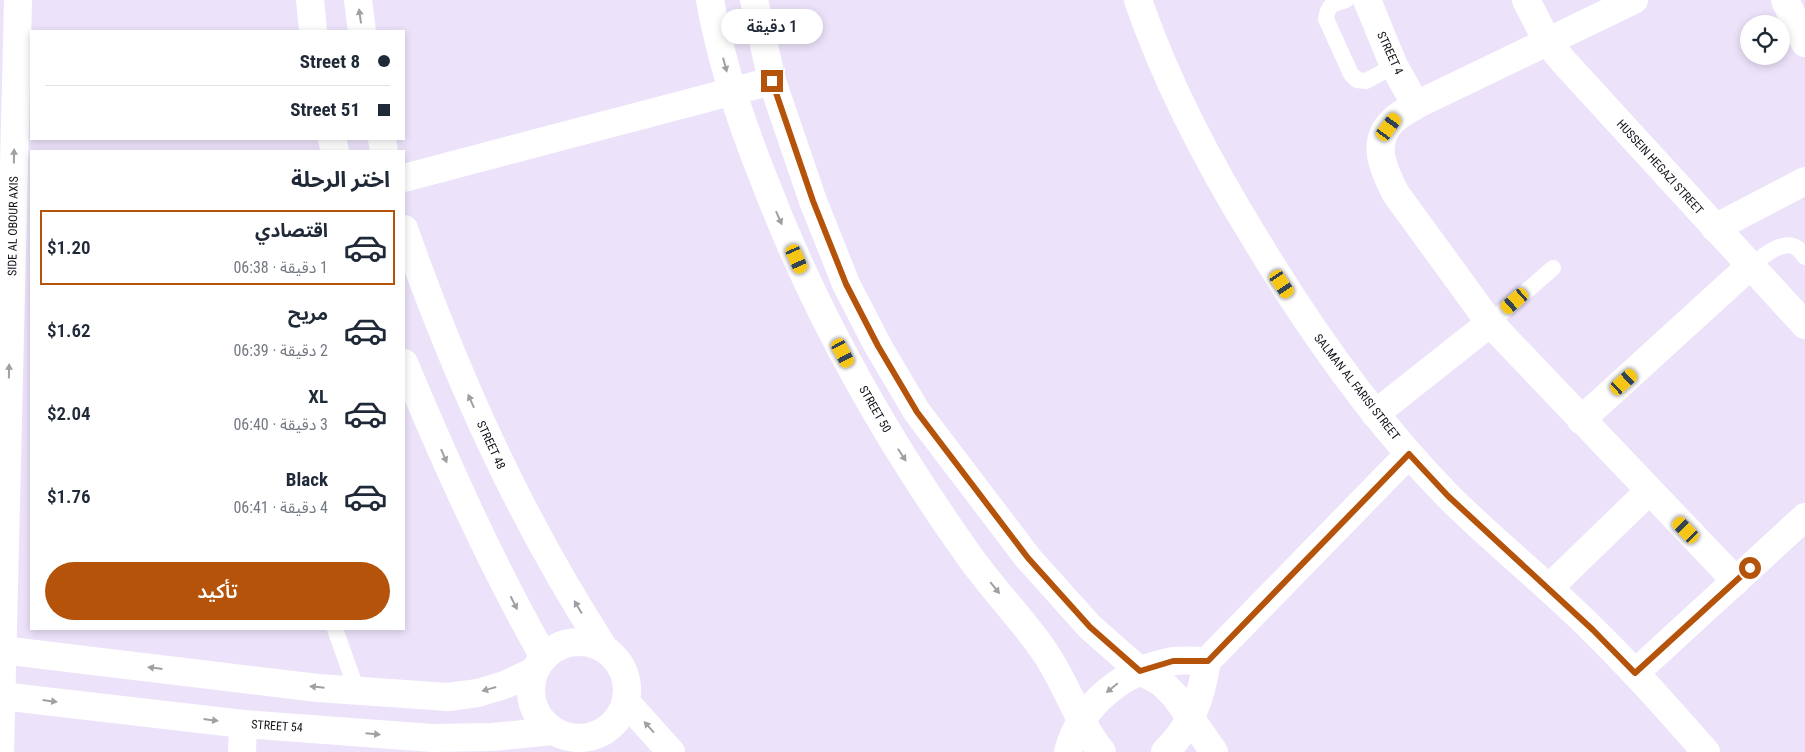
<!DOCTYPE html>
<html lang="ar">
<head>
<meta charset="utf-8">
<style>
  :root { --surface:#fff; --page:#f6f6f7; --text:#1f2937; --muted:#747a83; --line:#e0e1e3; --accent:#b45309 }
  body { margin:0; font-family:"Roboto Condensed","Noto Sans Arabic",sans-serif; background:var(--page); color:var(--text); direction:rtl; height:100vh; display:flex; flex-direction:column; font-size:19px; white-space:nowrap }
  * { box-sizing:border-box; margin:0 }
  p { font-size:16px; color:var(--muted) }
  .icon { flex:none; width:28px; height:28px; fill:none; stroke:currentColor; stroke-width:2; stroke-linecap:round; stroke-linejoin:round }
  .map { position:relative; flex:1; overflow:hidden; direction:ltr }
  .panel { position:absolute; left:30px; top:150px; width:375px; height:480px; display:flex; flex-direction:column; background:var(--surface); border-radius:0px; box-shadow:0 2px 8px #0003; direction:rtl }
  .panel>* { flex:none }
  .hud { position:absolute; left:30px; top:30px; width:375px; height:110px; border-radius:0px; box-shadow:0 2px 8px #0003; direction:rtl; display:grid; align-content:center; height:110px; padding:0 15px; background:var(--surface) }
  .controls { position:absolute; left:1740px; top:15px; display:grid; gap:10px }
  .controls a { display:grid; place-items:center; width:50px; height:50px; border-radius:50%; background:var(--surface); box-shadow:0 2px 8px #0003; font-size:25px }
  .end { position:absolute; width:22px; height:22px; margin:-11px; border:6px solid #b45309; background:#fff; box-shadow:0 0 0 2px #fff }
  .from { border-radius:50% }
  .bubble { position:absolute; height:35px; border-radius:18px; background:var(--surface); box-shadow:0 2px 8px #0003; font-size:16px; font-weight:600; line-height:35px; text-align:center; direction:rtl }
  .car { position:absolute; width:15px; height:30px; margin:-15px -8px; border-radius:6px; box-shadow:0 0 4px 1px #0007; background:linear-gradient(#f5c518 24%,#345 0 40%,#f5c518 0 76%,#345 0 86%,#f5c518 0) }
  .hud b { display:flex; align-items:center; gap:18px; height:48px; font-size:19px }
  .hud b+b { border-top:1px solid var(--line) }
  .hud i { width:12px; height:12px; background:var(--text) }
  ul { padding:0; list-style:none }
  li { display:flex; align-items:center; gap:15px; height:75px; margin:0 10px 8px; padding:0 5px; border:2px solid transparent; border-radius:0px }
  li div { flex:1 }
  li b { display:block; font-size:19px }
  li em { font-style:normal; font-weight:600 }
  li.active { border-color:var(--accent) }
  li>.icon { width:45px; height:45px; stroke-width:1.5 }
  h2 { padding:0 15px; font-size:22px; line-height:60px }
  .cta { display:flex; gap:10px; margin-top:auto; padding:10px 15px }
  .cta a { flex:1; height:58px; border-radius:30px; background:var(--accent); color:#fff; font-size:20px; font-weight:600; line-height:58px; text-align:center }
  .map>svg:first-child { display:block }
</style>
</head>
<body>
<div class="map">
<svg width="1805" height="752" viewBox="0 0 1805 752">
  <rect width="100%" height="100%" fill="#ece3fa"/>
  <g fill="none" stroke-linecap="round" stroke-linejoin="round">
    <g stroke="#fff" stroke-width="16">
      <path d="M1346 0C1333 4 1328 4 1326 19L1351 74 1357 80 1366 81 1394 66"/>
      <path d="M1750 266C1762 258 1782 238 1797 248 1800 250 1803 254 1805 257"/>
      <path d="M1490 323 1553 268"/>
      <path d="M335 629 357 691"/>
    </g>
    <g stroke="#fff" stroke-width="28">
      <path d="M310 0 313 31"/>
      <path d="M358 0 362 31"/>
      <path d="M710 0C721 61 740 120 763 177 813 309 883 434 965 550 988 584 1018 614 1042 648 1066 681 1076 720 1102 752"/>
      <path d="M754 0 772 81 813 201 846 284 878 346 917 412 1028 558 1090 627 1140 671 1161 682 1175 696 1214 752"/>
      <path d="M1367 0 1394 66 1416 105"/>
      <path d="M1526 0 1548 43 1564 62 1805 325"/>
      <path d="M1634 0 1416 105C1410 109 1402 113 1396 118 1369 140 1383 169 1396 194L1490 323 1736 581"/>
      <path d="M1785 0 1805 43"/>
      <path d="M332 139 335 151"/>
      <path d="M382 139 384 151"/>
      <path d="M404 178 772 81"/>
      <path d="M1715 228 1805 181"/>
      <path d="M404 229C457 378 518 515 604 648"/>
      <path d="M404 363C446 463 490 562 544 657"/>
      <path d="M1375 414 1490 323"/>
      <path d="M1581 420 1750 266"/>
      <path d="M1549 588 1649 491"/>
      <circle cx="579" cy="690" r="48"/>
      <path d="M2 650 318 688 448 697 478 693 507 684 534 671"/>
      <path d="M1635 673 1805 517"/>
      <path d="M1 696 243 724 432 738 493 737 553 731"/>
      <path d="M626 702 671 752"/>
      <path d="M0 752 18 0"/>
      <path d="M242 752 243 724"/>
      <path d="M1068 752C1080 704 1126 669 1173 661 1184 660 1196 661 1207 661"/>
      <path d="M1165 752C1192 725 1201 698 1207 661L1409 454"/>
    </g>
    <path stroke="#fff" stroke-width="28" d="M1138 0C1167 85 1209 164 1256 240 1311 331 1373 420 1448 496 1494 542 1546 583 1592 629 1632 668 1669 710 1706 752"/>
  </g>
  <defs><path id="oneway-solid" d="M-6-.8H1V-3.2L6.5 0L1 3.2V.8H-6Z" transform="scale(1.25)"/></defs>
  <g fill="#a19fa3">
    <use href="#oneway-solid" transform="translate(360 16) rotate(-98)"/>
    <use href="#oneway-solid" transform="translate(725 65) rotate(75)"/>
    <use href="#oneway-solid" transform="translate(14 156) rotate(-89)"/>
    <use href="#oneway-solid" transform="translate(779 218) rotate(66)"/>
    <use href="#oneway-solid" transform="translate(9 371) rotate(-89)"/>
    <use href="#oneway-solid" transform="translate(471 401) rotate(-114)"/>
    <use href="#oneway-solid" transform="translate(902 455) rotate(57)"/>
    <use href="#oneway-solid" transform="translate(444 456) rotate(67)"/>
    <use href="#oneway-solid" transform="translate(995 588) rotate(51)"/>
    <use href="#oneway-solid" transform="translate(514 603) rotate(63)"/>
    <use href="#oneway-solid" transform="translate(578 607) rotate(-121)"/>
    <use href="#oneway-solid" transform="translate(155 668) rotate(-173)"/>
    <use href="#oneway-solid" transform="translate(317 687) rotate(-174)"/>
    <use href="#oneway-solid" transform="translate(1112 688) rotate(141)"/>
    <use href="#oneway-solid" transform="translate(489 689) rotate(164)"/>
    <use href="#oneway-solid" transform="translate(50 701) rotate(7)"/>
    <use href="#oneway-solid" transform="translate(211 720) rotate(7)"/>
    <use href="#oneway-solid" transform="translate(649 727) rotate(-132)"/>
    <use href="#oneway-solid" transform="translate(373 734) rotate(5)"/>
  </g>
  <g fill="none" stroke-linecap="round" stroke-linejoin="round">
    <path stroke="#b45309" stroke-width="6" d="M772 81 813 201 846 284 878 346 917 412 1028 558 1090 627 1140 671 1173 661H1208L1409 454 1448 496 1593 630 1635 673 1750 568"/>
  </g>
  <g text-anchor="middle" stroke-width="4" stroke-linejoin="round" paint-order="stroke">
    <g font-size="12" fill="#131018" stroke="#fff">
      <text transform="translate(1390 53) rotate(65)" y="4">STREET 4</text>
      <text transform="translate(1660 167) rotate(48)" y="4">HUSSEIN HEGAZI STREET</text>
      <text transform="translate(13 226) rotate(-89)" y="4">SIDE AL OBOUR AXIS</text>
      <text transform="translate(1357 387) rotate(52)" y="4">SALMAN AL FARISI STREET</text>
      <text transform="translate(875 409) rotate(60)" y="4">STREET 50</text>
      <text transform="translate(491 445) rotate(65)" y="4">STREET 48</text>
      <text transform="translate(277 726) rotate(4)" y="4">STREET 54</text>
    </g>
  </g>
</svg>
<div class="controls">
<a><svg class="icon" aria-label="locate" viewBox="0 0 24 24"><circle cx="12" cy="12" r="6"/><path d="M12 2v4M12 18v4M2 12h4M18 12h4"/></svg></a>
</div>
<i class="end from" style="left:1750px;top:568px"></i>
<i class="end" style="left:772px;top:81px"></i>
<div class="bubble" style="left:721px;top:9px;width:102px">1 دقيقة</div>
<i class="car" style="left:1389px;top:127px;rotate:36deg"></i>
<i class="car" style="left:797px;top:259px;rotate:156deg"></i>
<i class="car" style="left:1282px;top:284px;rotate:146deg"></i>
<i class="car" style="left:1515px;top:301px;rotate:229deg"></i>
<i class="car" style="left:843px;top:353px;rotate:152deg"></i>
<i class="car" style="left:1624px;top:382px;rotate:48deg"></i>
<i class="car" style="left:1686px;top:530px;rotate:316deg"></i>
<div class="hud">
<b><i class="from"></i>Street 8</b>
<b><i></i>Street 51</b>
</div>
<section class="panel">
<h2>اختر الرحلة</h2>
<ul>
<li class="active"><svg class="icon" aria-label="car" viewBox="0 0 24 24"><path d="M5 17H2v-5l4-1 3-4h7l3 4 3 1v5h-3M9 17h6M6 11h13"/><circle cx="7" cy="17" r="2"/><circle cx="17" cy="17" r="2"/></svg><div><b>اقتصادي</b><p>1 دقيقة · 06:38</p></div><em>$1.20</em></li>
<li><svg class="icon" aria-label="car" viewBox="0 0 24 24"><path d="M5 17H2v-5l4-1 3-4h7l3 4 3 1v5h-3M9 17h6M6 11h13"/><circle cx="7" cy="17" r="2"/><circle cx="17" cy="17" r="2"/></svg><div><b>مريح</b><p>2 دقيقة · 06:39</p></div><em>$1.62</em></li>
<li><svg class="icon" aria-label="car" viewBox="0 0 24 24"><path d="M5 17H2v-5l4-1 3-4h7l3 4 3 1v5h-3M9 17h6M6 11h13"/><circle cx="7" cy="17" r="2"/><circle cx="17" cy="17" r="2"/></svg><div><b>XL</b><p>3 دقيقة · 06:40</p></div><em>$2.04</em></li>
<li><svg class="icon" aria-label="car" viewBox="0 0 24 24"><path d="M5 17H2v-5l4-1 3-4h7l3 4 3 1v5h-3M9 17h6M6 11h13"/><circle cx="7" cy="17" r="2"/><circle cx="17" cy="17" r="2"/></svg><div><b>Black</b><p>4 دقيقة · 06:41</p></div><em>$1.76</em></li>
</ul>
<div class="cta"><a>تأكيد</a></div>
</section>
</div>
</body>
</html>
